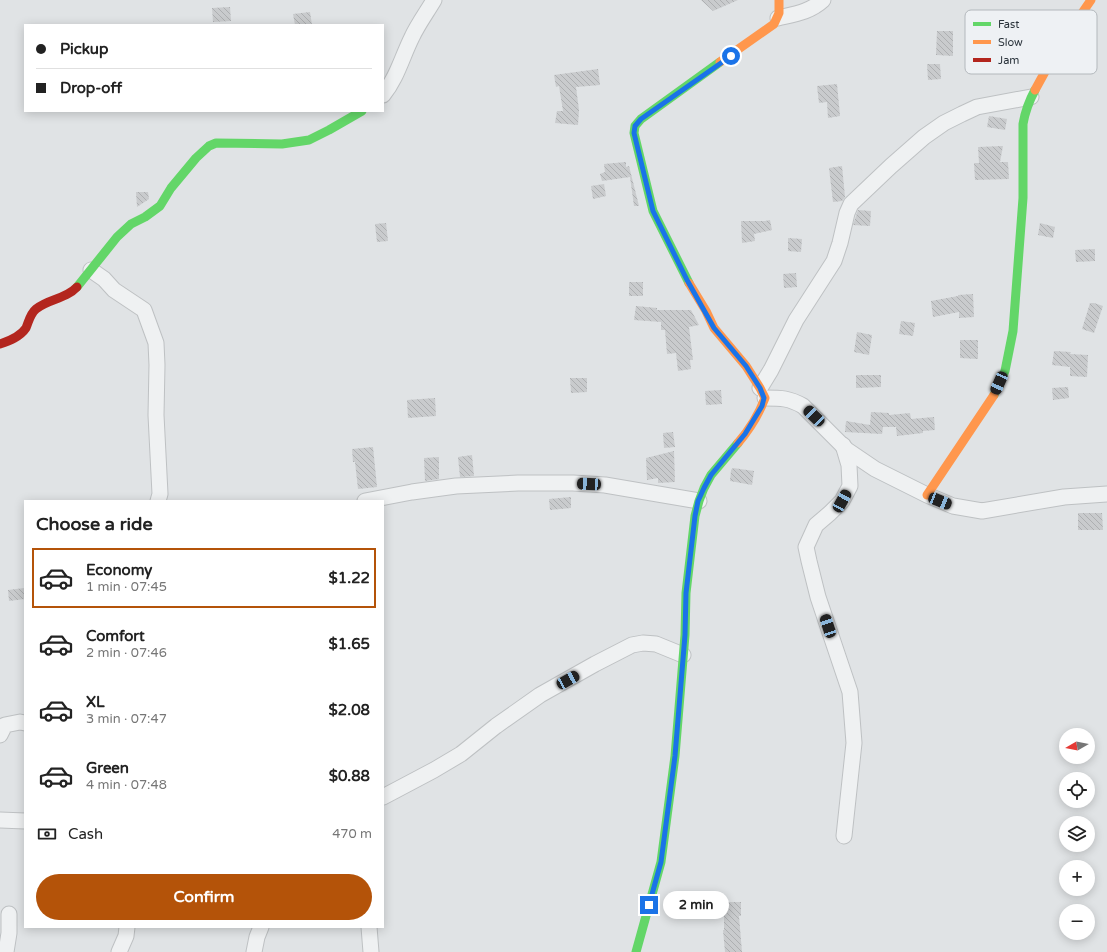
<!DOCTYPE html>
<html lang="en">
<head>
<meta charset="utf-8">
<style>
  :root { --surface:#fff; --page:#f6f6f6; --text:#222; --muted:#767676; --line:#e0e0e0; --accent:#b45309 }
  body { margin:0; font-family:"Varela Round",sans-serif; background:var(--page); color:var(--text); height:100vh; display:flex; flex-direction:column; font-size:15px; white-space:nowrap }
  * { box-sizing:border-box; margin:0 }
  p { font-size:13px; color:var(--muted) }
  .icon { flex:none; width:22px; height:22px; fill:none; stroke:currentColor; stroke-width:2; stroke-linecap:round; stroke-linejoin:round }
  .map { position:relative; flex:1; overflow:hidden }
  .sheet { position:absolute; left:24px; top:500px; width:360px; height:428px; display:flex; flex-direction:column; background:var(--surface); border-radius:0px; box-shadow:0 2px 10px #0003 }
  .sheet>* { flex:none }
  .guide { position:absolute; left:24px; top:24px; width:360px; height:88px; border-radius:0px; box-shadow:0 2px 10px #0003; display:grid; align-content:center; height:88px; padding:0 12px; background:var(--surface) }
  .needle { width:26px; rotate:261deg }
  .tools { position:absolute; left:1059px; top:728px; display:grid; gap:8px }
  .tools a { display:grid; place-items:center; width:36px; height:36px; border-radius:50%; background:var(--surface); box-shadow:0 2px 10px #0003; font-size:20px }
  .end { position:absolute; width:18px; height:18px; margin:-9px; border:5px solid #1a73e8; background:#fff; box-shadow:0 0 0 2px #fff }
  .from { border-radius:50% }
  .bubble { position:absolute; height:28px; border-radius:14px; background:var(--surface); box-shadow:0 2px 10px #0003; font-size:13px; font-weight:700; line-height:28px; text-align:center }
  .car { position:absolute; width:12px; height:24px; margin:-12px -6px; border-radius:5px; box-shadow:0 0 3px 1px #0007; background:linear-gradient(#222 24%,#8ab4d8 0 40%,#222 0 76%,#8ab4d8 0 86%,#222 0) }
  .guide b { display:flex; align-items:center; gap:14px; height:38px; font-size:15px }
  .guide b+b { border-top:1px solid var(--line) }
  .guide i { width:10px; height:10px; background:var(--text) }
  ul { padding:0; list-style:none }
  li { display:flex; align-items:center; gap:12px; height:60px; margin:0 8px 6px; padding:0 4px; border:2px solid transparent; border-radius:0px }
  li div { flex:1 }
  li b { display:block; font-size:15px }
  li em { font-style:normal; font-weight:700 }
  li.active { border-color:var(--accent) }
  li>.icon { width:36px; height:36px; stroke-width:1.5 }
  h2 { padding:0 12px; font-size:18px; line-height:48px }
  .pay { display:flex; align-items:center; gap:10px; height:44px; padding:0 12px; font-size:15px }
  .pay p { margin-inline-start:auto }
  .action { display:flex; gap:8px; margin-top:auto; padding:8px 12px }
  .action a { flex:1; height:46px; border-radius:24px; background:var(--accent); color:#fff; font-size:16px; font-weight:700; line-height:46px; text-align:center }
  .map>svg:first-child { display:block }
</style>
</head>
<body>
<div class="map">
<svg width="1107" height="952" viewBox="0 0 1107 952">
  <defs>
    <pattern id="building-back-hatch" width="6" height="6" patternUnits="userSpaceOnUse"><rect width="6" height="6" fill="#c9cbcd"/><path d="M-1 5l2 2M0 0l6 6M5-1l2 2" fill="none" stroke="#adafb1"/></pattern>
  </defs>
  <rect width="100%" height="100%" fill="#e0e3e5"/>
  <g fill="url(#building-back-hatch)">
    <path d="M701 0H738L713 11Z"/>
    <path d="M230 7 231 21 213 22 212 8Z"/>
    <path d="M310 12 312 25H295L293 14Z"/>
    <path d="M937 31H953V56L936 55Z"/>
    <path d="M927 64H940L941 79 928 80Z"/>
    <path d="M598 69 600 85 576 87 579 110 578 125 555 123 557 111H563L559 86 556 87 554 75Z"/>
    <path d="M837 84 840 116 828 118 827 102 819 103 817 86Z"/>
    <path d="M989 116 1007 119 1005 130 987 127Z"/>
    <path d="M1003 146 1000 162H1008L1009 179 975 180 974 163H979L978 147Z"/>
    <path d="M626 162V167L629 166 639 206H634L630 177 602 181 600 174 605 172 604 164Z"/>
    <path d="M842 166 845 197 842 201 833 202 829 168Z"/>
    <path d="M604 184 606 196 593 199 591 186Z"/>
    <path d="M136 192H148L149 199 137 207Z"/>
    <path d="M858 210 871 211 870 226 853 225Z"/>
    <path d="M770 220 772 230 754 234 755 241 742 243 741 221H765Z"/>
    <path d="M386 223 388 241 377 242 375 224Z"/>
    <path d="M1040 223 1055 227 1053 238 1038 235Z"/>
    <path d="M788 238 802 239 801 252 788 251Z"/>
    <path d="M1095 249V261L1076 262 1075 250Z"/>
    <path d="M796 273 797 287 784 288 783 274Z"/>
    <rect x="629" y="282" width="14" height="14"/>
    <path d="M973 294 974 317 959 318V312L933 317 931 301 958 296V295Z"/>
    <path d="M1090 303H1094L1103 306 1094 333 1082 329Z"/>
    <path d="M636 306 657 308V310H691L699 325 689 327 693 360H690L691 369 678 371 676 353 667 354 665 330H661V322L634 320Z"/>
    <path d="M901 321 915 323 913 336 899 334Z"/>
    <path d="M857 332 872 335 869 355 854 352Z"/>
    <path d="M960 340H978V359L960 358Z"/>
    <path d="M1054 351 1071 352 1070 354 1088 355 1087 377 1070 376V367L1052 365Z"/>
    <path d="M856 375H881V387L856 388Z"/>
    <path d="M570 378H587V392L571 393Z"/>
    <path d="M1068 387 1069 398 1053 400 1052 388Z"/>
    <path d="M721 390 722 404 706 405 705 391Z"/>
    <path d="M435 398 436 416 408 418 407 400Z"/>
    <path d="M871 412 889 413V415L910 413 911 419 934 417 935 430 923 431V433L897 436 896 427H881H883L882 434 845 432 846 421 870 425Z"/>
    <path d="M673 432 675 447 664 448 663 433Z"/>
    <path d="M373 447 377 487 358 489 355 462H353L352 449Z"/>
    <path d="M674 451 675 482 658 483V478L647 480 646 458Z"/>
    <path d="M472 455 474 476 460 477 458 457Z"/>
    <path d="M439 457V479L425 481 424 458Z"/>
    <path d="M733 468 754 471 752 485 730 481 731 470Z"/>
    <path d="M571 497V508L550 510 549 499Z"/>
    <path d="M1078 513H1102L1103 530H1078Z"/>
    <path d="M24 588 25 599 9 601 8 590Z"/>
    <path d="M694 894 714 897 713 909 692 907Z"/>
    <path d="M724 902H741V916H739L742 952H725L723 930H724Z"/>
  </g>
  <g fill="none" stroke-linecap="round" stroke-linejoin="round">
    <g stroke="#bec1c3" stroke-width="17">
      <g id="street">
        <path d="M778 18C795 14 810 12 823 0"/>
        <path d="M383 95C397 78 402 57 412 37 418 24 427 12 434 0"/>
        <path d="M91 270 104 279 114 290 144 310 156 343 157 365 156 415 160 494 158 501"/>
        <path d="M760 388 771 370 796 320 834 261 840 243 847 213 851 204 891 166 924 137 944 123 962 114 977 107 1031 97"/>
        <path d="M765 398C781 398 789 398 803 406L847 450 875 469 927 495 953 506 982 511 1064 497 1107 494"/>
        <path d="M843 445 849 465 850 486 842 501 830 513 816 525 806 547 809 561 818 597 850 692 854 743 844 836"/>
        <path d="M365 501 412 492 456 486 518 483H573L605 485 699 501"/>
        <path d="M0 735 5 725 20 722 25 723"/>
        <path d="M383 797 434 770 461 754 496 726 540 695 595 664 632 645 643 643 656 644 683 655"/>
        <path d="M0 820 25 821"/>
        <path d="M369 927 371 952"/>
        <path d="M6 952 9 933V914"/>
        <path d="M119 952 126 936 127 927"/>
        <path d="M254 952 257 937 261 927"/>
      </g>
    </g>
    <use href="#street" stroke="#eff1f2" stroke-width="15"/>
    <g stroke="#63d668" stroke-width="9">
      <path d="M689 283 653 211 634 133 635 126 641 119 720 62"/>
      <path d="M77 287 117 237 131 224 145 217 160 206 171 188 196 158 209 146 216 143 282 144 309 140 329 130 362 111"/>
      <path d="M994 395 1005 371 1013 331 1023 198V124C1025 112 1029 101 1035 90"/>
      <path d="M636 952 661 862 675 756 685 635 686 593 695 516 699 501 704 488 711 475 738 443"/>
    </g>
    <g stroke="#ff974d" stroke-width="9">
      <path d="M720 62 774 24 779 13V0"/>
      <path d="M1035 90 1058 48 1091 0"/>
      <path d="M689 283 706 311 714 328 746 366 760 388 765 398C759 414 749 430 738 443"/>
      <path d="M927 495 994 395"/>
    </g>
    <path stroke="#b3261e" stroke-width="9" d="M0 344C9 341 20 337 26 328 29 321 30 314 36 309 48 299 66 299 77 287"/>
  </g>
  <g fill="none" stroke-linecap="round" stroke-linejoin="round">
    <path stroke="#1a73e8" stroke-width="5" d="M649 905 661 862 675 756 685 635 686 593 695 516 698 501 704 488 711 475 745 434 762 406 764 398 760 388 746 366 714 328 687 280 653 211 634 133 635 126 641 119 731 56"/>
  </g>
  <rect x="965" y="10" width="132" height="64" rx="6" fill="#eef1f4" stroke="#b3b8bc" stroke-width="1"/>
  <rect x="973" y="22" width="18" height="4" fill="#63d668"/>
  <rect x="973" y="40" width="18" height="4" fill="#ff974d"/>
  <rect x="973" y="58" width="18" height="4" fill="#b3261e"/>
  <g font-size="11" fill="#2a333b">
    <text x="998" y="28">Fast</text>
    <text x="998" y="46">Slow</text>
    <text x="998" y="64">Jam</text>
  </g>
</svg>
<div class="tools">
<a><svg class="needle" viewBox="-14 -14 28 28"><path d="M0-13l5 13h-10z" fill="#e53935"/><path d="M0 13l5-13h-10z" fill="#767676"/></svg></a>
<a><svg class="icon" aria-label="locate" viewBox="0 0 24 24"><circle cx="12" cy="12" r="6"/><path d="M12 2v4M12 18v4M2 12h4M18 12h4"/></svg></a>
<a><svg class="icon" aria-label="layers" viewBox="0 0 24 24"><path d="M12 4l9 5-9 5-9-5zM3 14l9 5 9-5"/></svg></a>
<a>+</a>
<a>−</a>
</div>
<i class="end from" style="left:731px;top:56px"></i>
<i class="end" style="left:649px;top:905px"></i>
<div class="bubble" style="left:663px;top:891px;width:66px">2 min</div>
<i class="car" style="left:999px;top:383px;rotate:204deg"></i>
<i class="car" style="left:814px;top:416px;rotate:314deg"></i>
<i class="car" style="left:589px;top:484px;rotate:273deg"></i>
<i class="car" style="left:842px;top:501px;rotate:29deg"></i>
<i class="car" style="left:940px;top:501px;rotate:112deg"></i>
<i class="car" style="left:828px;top:626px;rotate:342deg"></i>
<i class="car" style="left:568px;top:680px;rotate:61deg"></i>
<div class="guide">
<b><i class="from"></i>Pickup</b>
<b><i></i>Drop-off</b>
</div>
<section class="sheet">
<h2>Choose a ride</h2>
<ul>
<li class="active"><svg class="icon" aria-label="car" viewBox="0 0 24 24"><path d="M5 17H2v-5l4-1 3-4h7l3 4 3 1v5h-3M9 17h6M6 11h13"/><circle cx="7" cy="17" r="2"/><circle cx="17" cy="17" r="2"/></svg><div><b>Economy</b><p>1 min · 07:45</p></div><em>$1.22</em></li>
<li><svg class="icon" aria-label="car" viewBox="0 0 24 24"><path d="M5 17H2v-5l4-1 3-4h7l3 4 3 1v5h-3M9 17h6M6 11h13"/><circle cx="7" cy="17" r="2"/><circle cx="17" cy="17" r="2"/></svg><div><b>Comfort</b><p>2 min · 07:46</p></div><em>$1.65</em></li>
<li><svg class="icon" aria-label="car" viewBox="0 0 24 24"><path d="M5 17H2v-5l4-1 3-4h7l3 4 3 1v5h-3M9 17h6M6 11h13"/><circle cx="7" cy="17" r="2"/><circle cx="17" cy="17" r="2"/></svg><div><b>XL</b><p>3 min · 07:47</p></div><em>$2.08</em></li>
<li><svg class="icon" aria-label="car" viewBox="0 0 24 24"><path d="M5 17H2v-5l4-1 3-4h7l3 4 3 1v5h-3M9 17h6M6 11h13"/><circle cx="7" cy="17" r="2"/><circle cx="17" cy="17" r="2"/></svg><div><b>Green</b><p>4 min · 07:48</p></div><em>$0.88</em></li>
</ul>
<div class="pay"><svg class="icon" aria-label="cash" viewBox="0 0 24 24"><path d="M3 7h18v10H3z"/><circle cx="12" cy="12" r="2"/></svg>Cash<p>470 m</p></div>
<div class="action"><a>Confirm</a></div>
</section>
</div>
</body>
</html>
